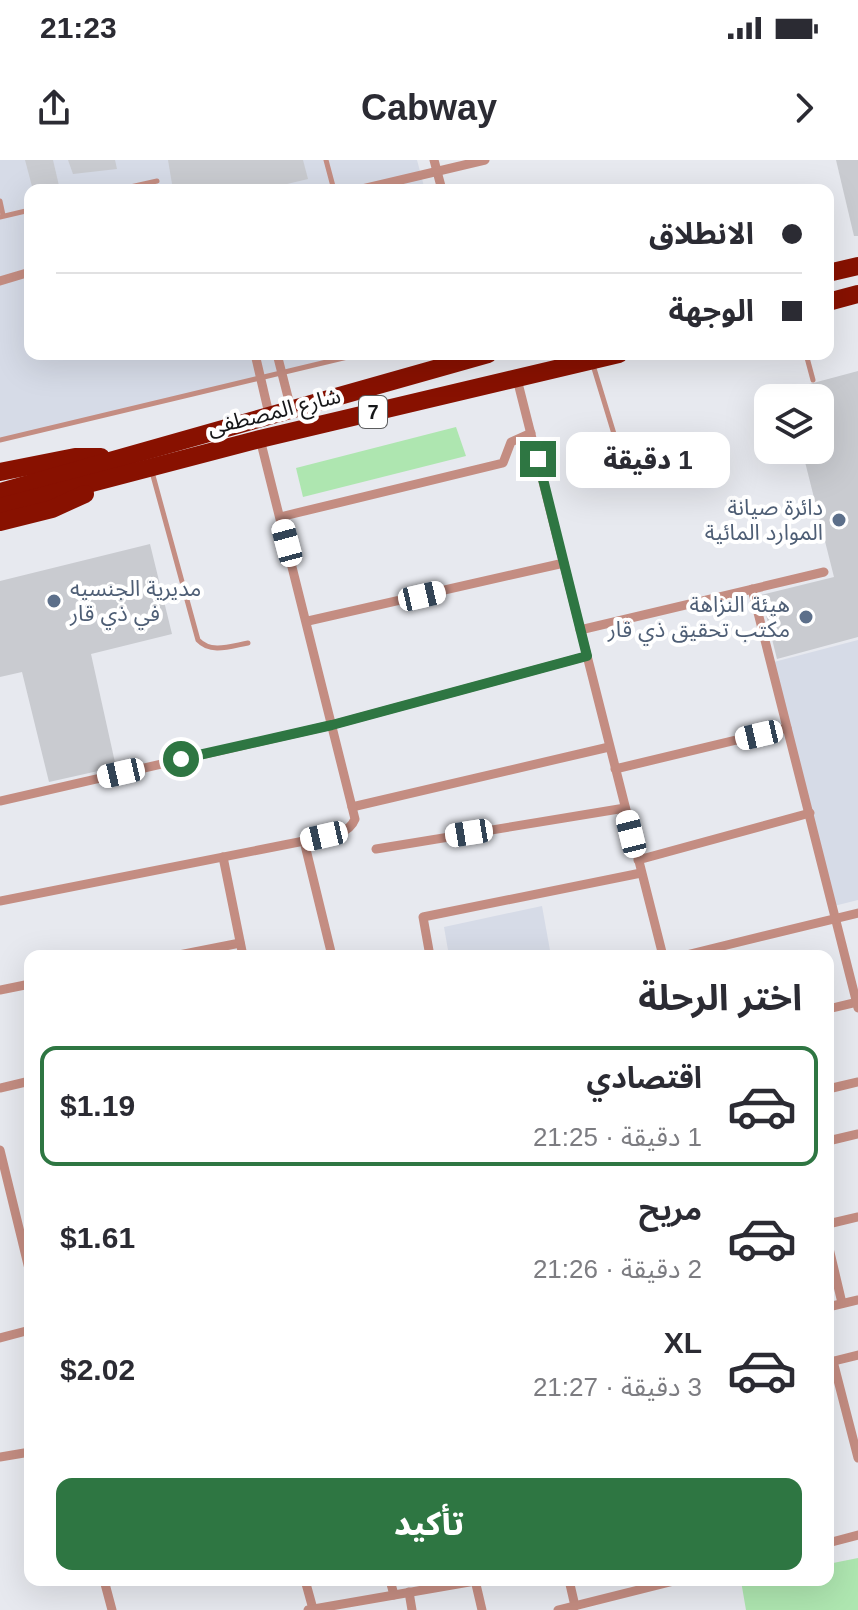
<!DOCTYPE html>
<html lang="ar">
<head>
<meta charset="utf-8">
<style>
  :root { --surface:#fff; --page:#f2f2f3; --text:#2b2b33; --muted:#7c7c81; --line:#e1e1e2; --accent:#2e7642 }
  body { margin:0; font-family:Arial,"Noto Sans Arabic",sans-serif; background:var(--page); color:var(--text); direction:rtl; height:100vh; display:flex; flex-direction:column; font-size:30px; white-space:nowrap }
  * { box-sizing:border-box; margin:0 }
  p { font-size:26px; color:var(--muted) }
  .icon { flex:none; width:44px; height:44px; fill:none; stroke:currentColor; stroke-width:2; stroke-linecap:round; stroke-linejoin:round }
  .map { position:relative; flex:1; overflow:hidden; direction:ltr }
  .sheet { position:absolute; left:24px; top:790px; width:810px; height:636px; display:flex; flex-direction:column; background:var(--surface); border-radius:16px; box-shadow:0 8px 32px #0002; direction:rtl }
  .sheet>* { flex:none }
  .top-card { position:absolute; left:24px; top:24px; width:810px; height:176px; border-radius:16px; box-shadow:0 8px 32px #0002; direction:rtl; display:grid; align-content:center; height:176px; padding:0 32px; background:var(--surface) }
  .controls { position:absolute; left:754px; top:224px; display:grid; gap:16px }
  .controls a { display:grid; place-items:center; width:80px; height:80px; border-radius:16px; background:var(--surface); box-shadow:0 8px 32px #0002; font-size:40px }
  .end { position:absolute; width:36px; height:36px; margin:-18px; border:10px solid #2e7642; background:#fff; box-shadow:0 0 0 4px #fff }
  .from { border-radius:50% }
  .bubble { position:absolute; height:56px; border-radius:16px; background:var(--surface); box-shadow:0 8px 32px #0002; font-size:26px; font-weight:800; line-height:56px; text-align:center; direction:rtl }
  .car { position:absolute; width:24px; height:48px; margin:-24px -12px; border-radius:10px; box-shadow:0 0 6px 2px #0007; background:linear-gradient(#fff 24%,#345 0 40%,#fff 0 76%,#345 0 86%,#fff 0) }
  .top-card b { display:flex; align-items:center; gap:28px; height:76px; font-size:30px }
  .top-card b+b { border-top:2px solid var(--line) }
  .top-card i { width:20px; height:20px; background:var(--text) }
  ul { padding:0; list-style:none }
  li { display:flex; align-items:center; gap:24px; height:120px; margin:0 16px 12px; padding:0 16px; border:4px solid transparent; border-radius:16px }
  li div { flex:1 }
  li b { display:block; font-size:30px }
  li em { font-style:normal; font-weight:800 }
  li.current { border-color:var(--accent) }
  li>.icon { width:72px; height:72px; stroke-width:1.5 }
  h2 { padding:0 32px; font-size:36px; line-height:96px }
  .button { display:flex; gap:16px; margin-top:auto; padding:16px 32px }
  .button a { flex:1; height:92px; border-radius:16px; background:var(--accent); color:#fff; font-size:32px; font-weight:800; line-height:92px; text-align:center }
  .status { display:flex; justify-content:space-between; align-items:center; height:56px; padding:0 40px; background:var(--surface); direction:ltr }
  .status svg { height:22px; fill:currentColor }
  header { display:flex; justify-content:space-between; align-items:center; height:104px; padding:0 32px; background:var(--surface); font-size:36px; font-weight:800 }
  .map>svg:first-child { display:block }
</style>
</head>
<body>
<div class="status"><b>21:23</b><svg viewBox="0 0 49 12"><path d="M0 12V9h3v3zM5 12V6h3v6zM10 12V3h3v9zM15 12V0h3v12zM26 1h20v11H26zM47 4h2v5h-2z"/></svg></div>
<header><svg class="icon" aria-label="forward" viewBox="0 0 24 24"><path d="M9 5l7 7-7 7"/></svg>Cabway<svg class="icon" aria-label="share" viewBox="0 0 24 24"><path d="M12 15V3M7 8l5-5 5 5M5 13v7h14v-7"/></svg></header>
<div class="map">
<svg width="858" height="1450" viewBox="0 0 858 1450">
  <rect width="100%" height="100%" fill="#e7e9ef"/>
  <g fill="#d6dbe7">
    <path d="M0 0H417L425 30H30V194H351L0 279Z"/>
    <path d="M858 480V740L834 746 770 503Z"/>
    <path d="M542 746 551 796H449L444 767Z"/>
  </g>
  <g fill="#aee6b0">
    <path d="M456 267 466 296 303 337 296 308Z"/>
    <path d="M858 1398V1450H746L741 1421 828 1420V1404Z"/>
  </g>
  <g fill="#c9cbd0">
    <path d="M25 0H53L60 30H33Z"/>
    <path d="M68 0H115L117 9 73 14Z"/>
    <path d="M168 0H303L308 19 262 30H173Z"/>
    <path d="M836 0H858V76H854Z"/>
    <path d="M858 211V477L777 499 761 435 834 417 802 290H820V238H789L787 230Z"/>
    <path d="M150 384 172 474 91 494 116 607 49 622 22 512 0 517V421Z"/>
  </g>
  <g fill="none" stroke-linecap="round" stroke-linejoin="round">
    <g stroke="#c48d82" stroke-width="5">
      <path d="M326 0 334 30"/>
      <path d="M117 30 157 21"/>
      <path d="M0 41 3 55"/>
      <path d="M0 57 30 50"/>
      <path d="M806 194 813 220"/>
      <path d="M593 205 618 287"/>
      <path d="M0 280 360 194"/>
      <path d="M152 312 198 480C211 494 231 486 248 483"/>
    </g>
    <g stroke="#c48d82" stroke-width="9">
      <path d="M434 0 442 30"/>
      <path d="M358 30 485 0"/>
      <path d="M0 121 30 112"/>
      <path d="M255 194 269 254"/>
      <path d="M277 194 291 249"/>
      <path d="M517 219 663 796"/>
      <path d="M280 357 503 303 511 282 531 273"/>
      <path d="M752 429 858 848"/>
      <path d="M308 461 564 403"/>
      <path d="M580 470 824 412"/>
      <path d="M615 609 787 568"/>
      <path d="M0 641 332 565 587 496"/>
      <path d="M352 647 609 587"/>
      <path d="M304 681 332 796"/>
      <path d="M376 689 625 648"/>
      <path d="M223 697 243 796"/>
      <path d="M638 700 810 653"/>
      <path d="M0 741 304 681C321 677 348 677 355 659L260 279"/>
      <path d="M174 796 240 783"/>
      <path d="M430 796 423 757 641 713"/>
      <path d="M682 796 858 753"/>
      <path d="M0 830 30 824"/>
      <path d="M828 849 857 842"/>
      <path d="M0 928 30 921"/>
      <path d="M828 929 858 922"/>
      <path d="M828 981 858 974"/>
      <path d="M0 990 30 1113"/>
      <path d="M828 1064 858 1057"/>
      <path d="M828 1084 842 1143"/>
      <path d="M828 1147 858 1140"/>
      <path d="M0 1178 30 1170"/>
      <path d="M833 1201 858 1298"/>
      <path d="M830 1202 858 1195"/>
      <path d="M0 1297 30 1292"/>
      <path d="M828 1383 858 1375"/>
      <path d="M104 1420 112 1450"/>
      <path d="M305 1420 313 1449"/>
      <path d="M390 1420 394 1435"/>
      <path d="M475 1420 482 1450"/>
      <path d="M569 1420 575 1446"/>
      <path d="M409 1432 412 1450"/>
      <path d="M308 1450 475 1421"/>
      <path d="M558 1450 678 1420"/>
    </g>
    <g stroke="#810" stroke-width="18">
      <path d="M828 113 858 106"/>
      <path d="M828 142 858 134"/>
      <path d="M0 312 75 297H101"/>
      <path d="M0 332 488 194"/>
      <path d="M0 347 260 279 619 194"/>
      <path d="M0 362 52 349 85 334"/>
    </g>
  </g>
  <g fill="none" stroke-linecap="round" stroke-linejoin="round">
    <path stroke="#2e7642" stroke-width="10" d="M181 599 332 565 587 496 538 299"/>
  </g>
  <g fill="#5c6f8a" stroke="#fff" stroke-width="3">
    <circle cx="839" cy="360" r="8"/>
    <circle cx="54" cy="441" r="8"/>
    <circle cx="806" cy="457" r="8"/>
  </g>
  <g text-anchor="middle" stroke-width="8" stroke-linejoin="round" paint-order="stroke">
    <rect fill="#fff" stroke="#5c5d5e" stroke-width="2" x="359" y="236" width="28" height="32" rx="6"/>
    <g font-size="20" font-weight="bold" fill="#161719">
      <text x="373" y="259">7</text>
    </g>
    <g font-size="22" fill="#161719" stroke="#fff">
      <text transform="translate(274 251) rotate(-14)" y="8">شارع المصطفى</text>
    </g>
    <g font-size="22" fill="#4e5e75" stroke="#fff" text-anchor="end">
      <text x="823" y="355">دائرة صيانة<tspan x="823" dy="25">الموارد المائية</tspan></text>
      <text x="70" y="436" text-anchor="start">مديرية الجنسيه<tspan x="70" dy="25">في ذي قار</tspan></text>
      <text x="790" y="452">هيئة النزاهة<tspan x="790" dy="25">مكتب تحقيق ذي قار</tspan></text>
    </g>
  </g>
</svg>
<div class="controls">
<a><svg class="icon" aria-label="layers" viewBox="0 0 24 24"><path d="M12 4l9 5-9 5-9-5zM3 14l9 5 9-5"/></svg></a>
</div>
<i class="end from" style="left:181px;top:599px"></i>
<i class="end" style="left:538px;top:299px"></i>
<div class="bubble" style="left:566px;top:272px;width:164px">1 دقيقة</div>
<i class="car" style="left:287px;top:383px;rotate:345deg"></i>
<i class="car" style="left:422px;top:436px;rotate:77deg"></i>
<i class="car" style="left:759px;top:575px;rotate:257deg"></i>
<i class="car" style="left:121px;top:613px;rotate:257deg"></i>
<i class="car" style="left:469px;top:673px;rotate:261deg"></i>
<i class="car" style="left:631px;top:674px;rotate:346deg"></i>
<i class="car" style="left:324px;top:676px;rotate:257deg"></i>
<div class="top-card">
<b><i class="from"></i>الانطلاق</b>
<b><i></i>الوجهة</b>
</div>
<section class="sheet">
<h2>اختر الرحلة</h2>
<ul>
<li class="current"><svg class="icon" aria-label="car" viewBox="0 0 24 24"><path d="M5 17H2v-5l4-1 3-4h7l3 4 3 1v5h-3M9 17h6M6 11h13"/><circle cx="7" cy="17" r="2"/><circle cx="17" cy="17" r="2"/></svg><div><b>اقتصادي</b><p>1 دقيقة · 21:25</p></div><em>$1.19</em></li>
<li><svg class="icon" aria-label="car" viewBox="0 0 24 24"><path d="M5 17H2v-5l4-1 3-4h7l3 4 3 1v5h-3M9 17h6M6 11h13"/><circle cx="7" cy="17" r="2"/><circle cx="17" cy="17" r="2"/></svg><div><b>مريح</b><p>2 دقيقة · 21:26</p></div><em>$1.61</em></li>
<li><svg class="icon" aria-label="car" viewBox="0 0 24 24"><path d="M5 17H2v-5l4-1 3-4h7l3 4 3 1v5h-3M9 17h6M6 11h13"/><circle cx="7" cy="17" r="2"/><circle cx="17" cy="17" r="2"/></svg><div><b>XL</b><p>3 دقيقة · 21:27</p></div><em>$2.02</em></li>
</ul>
<div class="button"><a>تأكيد</a></div>
</section>
</div>
</body>
</html>
